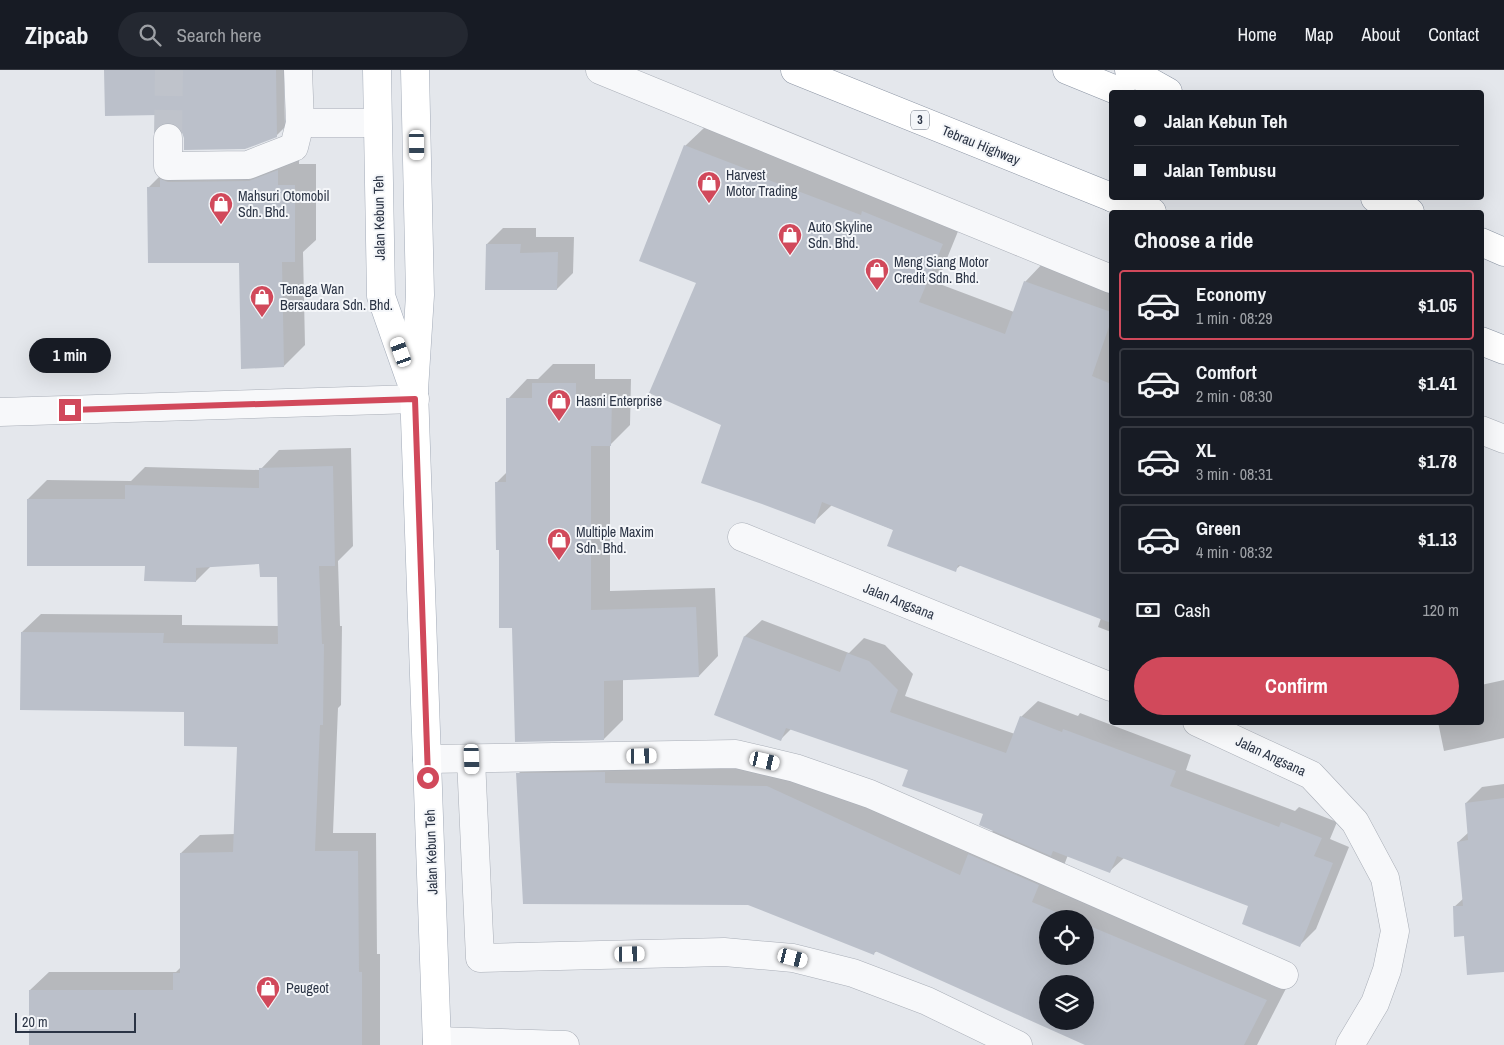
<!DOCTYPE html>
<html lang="en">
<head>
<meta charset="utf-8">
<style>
  :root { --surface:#171b24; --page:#242831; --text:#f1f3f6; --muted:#9ea1a6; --line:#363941; --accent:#d1495b }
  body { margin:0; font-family:"Archivo Narrow",sans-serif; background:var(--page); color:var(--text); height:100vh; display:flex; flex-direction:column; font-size:19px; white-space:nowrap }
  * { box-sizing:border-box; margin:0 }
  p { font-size:16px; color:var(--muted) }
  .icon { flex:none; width:28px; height:28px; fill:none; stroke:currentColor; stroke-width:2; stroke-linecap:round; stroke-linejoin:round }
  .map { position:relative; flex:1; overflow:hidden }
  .panel { position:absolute; left:1109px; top:140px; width:375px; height:515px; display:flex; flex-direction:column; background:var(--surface); border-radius:5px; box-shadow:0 5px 20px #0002 }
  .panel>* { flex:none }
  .banner { position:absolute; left:1109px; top:20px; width:375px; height:110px; border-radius:5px; box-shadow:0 5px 20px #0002; display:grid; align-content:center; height:110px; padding:0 25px; background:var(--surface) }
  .controls { position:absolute; left:1039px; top:840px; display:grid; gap:10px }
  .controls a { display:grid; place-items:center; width:55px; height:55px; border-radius:50%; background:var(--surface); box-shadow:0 5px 20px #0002; font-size:25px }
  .scale { position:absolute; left:15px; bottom:12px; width:121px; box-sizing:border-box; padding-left:5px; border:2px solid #2b3445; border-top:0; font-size:14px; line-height:18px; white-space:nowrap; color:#2b3445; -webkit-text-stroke:4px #f4f6f9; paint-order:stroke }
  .end { position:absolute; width:22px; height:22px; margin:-11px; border:6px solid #d1495b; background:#fff; box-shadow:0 0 0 2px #fff }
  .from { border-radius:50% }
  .bubble { position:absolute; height:35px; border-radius:18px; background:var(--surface); box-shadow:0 5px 20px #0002; font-size:16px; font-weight:800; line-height:35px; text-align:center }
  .car { position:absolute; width:15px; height:30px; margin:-15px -8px; border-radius:6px; box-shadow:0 0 4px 1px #0007; background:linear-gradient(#fff 24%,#345 0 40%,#fff 0 76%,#345 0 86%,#fff 0) }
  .banner b { display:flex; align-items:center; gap:18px; height:48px; font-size:19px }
  .banner b+b { border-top:1px solid var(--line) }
  .banner i { width:12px; height:12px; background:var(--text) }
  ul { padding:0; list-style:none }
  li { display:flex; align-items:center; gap:15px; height:70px; margin:0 10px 8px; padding:0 15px; border:2px solid var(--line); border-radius:5px }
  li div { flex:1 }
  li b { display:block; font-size:19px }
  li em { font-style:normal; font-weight:800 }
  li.active { border-color:var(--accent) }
  li>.icon { width:45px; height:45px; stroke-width:1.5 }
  h2 { padding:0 25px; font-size:22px; line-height:60px }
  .pay { display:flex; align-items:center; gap:12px; height:55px; padding:0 25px; font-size:19px }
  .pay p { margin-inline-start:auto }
  .primary-button { display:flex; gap:10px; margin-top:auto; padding:10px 25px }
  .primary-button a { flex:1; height:58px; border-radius:30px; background:var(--accent); color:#fff; font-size:20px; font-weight:800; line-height:58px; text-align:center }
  header { display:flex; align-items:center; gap:30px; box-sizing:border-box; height:70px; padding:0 25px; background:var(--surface); border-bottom:1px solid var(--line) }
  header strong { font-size:24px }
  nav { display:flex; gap:28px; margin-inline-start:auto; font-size:18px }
  .search { width:350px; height:45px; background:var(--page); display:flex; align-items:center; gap:12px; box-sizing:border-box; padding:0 18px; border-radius:28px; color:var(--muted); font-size:19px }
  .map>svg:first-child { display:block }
</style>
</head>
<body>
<header>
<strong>Zipcab</strong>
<div class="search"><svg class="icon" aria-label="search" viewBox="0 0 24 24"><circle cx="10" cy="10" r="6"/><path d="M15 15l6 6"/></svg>Search here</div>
<nav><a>Home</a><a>Map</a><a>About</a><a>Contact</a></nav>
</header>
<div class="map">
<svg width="1504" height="975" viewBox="0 0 1504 975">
  <rect width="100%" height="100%" fill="#e4e7ec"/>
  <g fill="#0003" fill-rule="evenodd">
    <path d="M106 0H284L285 57 276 66 185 68 182 59 176 53 160 44Z"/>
    <path d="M705 57 961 154 937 213 1014 242 1025 212 1044 192 1111 216V283L1110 287H1111V562L1098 557 1101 548 961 495 955 500 894 460 832 435 814 452 723 354 698 212 685 76Z"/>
    <path d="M299 80V94H316V170L303 182 305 275 284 296 240 191 149 117 170 96Z"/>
    <path d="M503 158H536V167H574L573 203 557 219 487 174Z"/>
    <path d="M553 294H595V309H631L630 355 610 375V521L715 518 718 586 699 606 623 609V650L604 669 513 557 500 479 496 413 507 402 508 329 527 309H538Z"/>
    <path d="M351 378 353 476 338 491 340 556H342L341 635 338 638 333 763H376L377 884H380V975H30V920L49 902H176L181 897V783L200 765 235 764 238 676 186 641 22 562 41 544 182 545V555L279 556 278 506 260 493 211 496 196 511 146 495 28 429 47 410 131 411 145 397 260 400 279 380Z"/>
    <path d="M762 550 849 583 864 568 885 575 913 604 905 626 1015 664 1021 647 1038 631 1078 646 1080 643 1191 685 1186 700 1295 741 1299 737 1337 752 1330 769 1349 777 1316 859 1300 875 1250 836 1124 788 1110 801 1068 785 1061 803 1295 901 1257 975H1088L877 881 874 883 518 704 547 675 796 687 981 772 994 760 984 743 910 699 791 659 781 669 716 645 745 566ZM1048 849H1085V886H1048ZM1048 914H1085V951H1048Z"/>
    <path d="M1504 610V668L1444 681 1438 652H1481V615Z"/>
    <path d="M1504 714V901L1465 865 1454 837 1464 828 1458 772 1469 762 1466 733 1482 717Z"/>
  </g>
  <g fill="#bbc0ca" fill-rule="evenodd">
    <path d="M104 0H276L277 67 245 79 184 80V68L181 60 175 54 168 52 159 55V45L105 46Z"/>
    <path d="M684 75 767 107 766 109 861 145 862 141 943 174 919 232 1005 264 1024 211 1111 242V251L1092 306 1111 314V553L958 495 956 502 887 476 893 460 822 432 815 454 762 434 701 413 721 355 649 323 696 213 639 191Z"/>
    <path d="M278 100V115H295V192H282L284 297 241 299 239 193H148L147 117H160V109L168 112 249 111Z"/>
    <path d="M486 174H521L520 183 558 182 557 220H485Z"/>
    <path d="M532 313H576V328H612L611 376H591V540L696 537 699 607 604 611V670L515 672 512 558H499V480H496L495 412H506V328H532Z"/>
    <path d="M333 396 335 496H319L322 574H324L323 655H320L315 781H358L359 902H362V975H29V920H173V903H180V783L233 782 237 677 184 676V642L20 640 21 562 164 563 163 573 278 574 277 507H260L259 494 196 498V512L144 511 145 496H27V429H125V415L259 418V398Z"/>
    <path d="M744 566 840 602 847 583 869 591 898 620 890 642 1006 683 1020 646 1062 662 1063 659 1176 701 1170 716 1279 757 1281 752 1322 768 1314 786 1333 793 1300 877 1242 854 1248 836 1117 786 1110 803 1053 781 1051 786 979 755 983 744 902 716 908 700 786 658 781 671 714 645Z"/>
    <path d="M605 702V713L767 716 960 805 968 784 1039 815 1032 832 1073 849H1048V886H1085V854L1267 930 1244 975H1085L875 881 874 885 748 835 523 834 516 703ZM1048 914H1085V951H1048Z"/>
    <path d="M1504 728V902L1467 905 1464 866 1454 867 1453 836H1463L1457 772 1468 770 1465 733Z"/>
  </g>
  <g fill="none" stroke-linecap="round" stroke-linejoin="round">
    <path stroke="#bfc3cb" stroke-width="28" stroke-dasharray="28 14" stroke-linecap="butt" d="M168 68 169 0"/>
    <g stroke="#a9aeb7" stroke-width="29">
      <g id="minor">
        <path d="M298 0 300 53H377"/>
        <path d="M600 0 1111 209"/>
        <path d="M168 68V96L248 95 294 77 300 53"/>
        <path d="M0 342 415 329"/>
        <path d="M1481 360 1504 369"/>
        <path d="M742 467 1111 617"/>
        <path d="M1197 652 1311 705 1355 752 1385 808 1395 861 1387 900 1375 933 1350 975"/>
        <path d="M427 689 736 684 795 698 870 724 1284 905"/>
        <path d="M471 689 480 888 724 882 793 888 853 903 927 931 1018 975"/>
        <path d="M437 971 565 975"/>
      </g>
    </g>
    <g stroke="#a3abb8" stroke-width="29">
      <g id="major">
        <path d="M377 0 381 226 410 309"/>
        <path d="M415 0 420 225 414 320 437 975"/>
      </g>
    </g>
    <g stroke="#8b94a3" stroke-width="29">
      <g id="highway">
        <path d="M795 0 1111 127"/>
        <path d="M1067 0 1121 22"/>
        <path d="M1129 0 1168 22"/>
        <path d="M1113 128 1152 142"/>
        <path d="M1375 128 1410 142"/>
        <path d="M1481 172 1504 182"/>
        <path d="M1481 271 1504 280"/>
      </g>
    </g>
    <use href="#minor" stroke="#f7f8fa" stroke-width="28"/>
    <use href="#major" stroke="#fff" stroke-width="28"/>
    <use href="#highway" stroke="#fff" stroke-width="28"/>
  </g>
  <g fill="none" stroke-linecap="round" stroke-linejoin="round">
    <path stroke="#d1495b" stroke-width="6" d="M70 340 415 329 428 708"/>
  </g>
  <defs>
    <g id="shop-pin" transform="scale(1.25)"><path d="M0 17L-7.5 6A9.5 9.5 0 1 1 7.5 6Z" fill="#d1495b" stroke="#f4f6f9"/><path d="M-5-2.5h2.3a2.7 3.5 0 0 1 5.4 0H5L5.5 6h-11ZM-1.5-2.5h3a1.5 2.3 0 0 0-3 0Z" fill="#fff"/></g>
  </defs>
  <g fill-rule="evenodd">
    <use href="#shop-pin" x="709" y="113"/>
    <use href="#shop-pin" x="221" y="134"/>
    <use href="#shop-pin" x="790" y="165"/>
    <use href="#shop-pin" x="877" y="200"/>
    <use href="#shop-pin" x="262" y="227"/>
    <use href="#shop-pin" x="559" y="331"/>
    <use href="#shop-pin" x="559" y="470"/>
    <use href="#shop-pin" x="268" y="918"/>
  </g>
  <g text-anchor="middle" stroke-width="4" stroke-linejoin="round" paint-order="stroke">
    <rect fill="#f4f6f9" stroke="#676e7b" stroke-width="1" x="911" y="40.5" width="18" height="19" rx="4"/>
    <g font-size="12" font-weight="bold" fill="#2b3445">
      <text x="920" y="54">3</text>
    </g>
    <g font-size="14" fill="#2b3445" stroke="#f4f6f9">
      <text transform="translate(981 75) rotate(22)" y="5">Tebrau Highway</text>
      <text transform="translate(379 148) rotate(-91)" y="5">Jalan Kebun Teh</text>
      <text transform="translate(899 531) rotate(22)" y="5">Jalan Angsana</text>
      <text transform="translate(1271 686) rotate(25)" y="5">Jalan Angsana</text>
      <text transform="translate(431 782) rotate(-92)" y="5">Jalan Kebun Teh</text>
    </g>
    <g font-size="14" fill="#2b3445" stroke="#f4f6f9" text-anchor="start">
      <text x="726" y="110">Harvest<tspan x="726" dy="16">Motor Trading</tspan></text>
      <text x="238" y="131">Mahsuri Otomobil<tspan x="238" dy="16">Sdn. Bhd.</tspan></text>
      <text x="808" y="162">Auto Skyline<tspan x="808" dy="16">Sdn. Bhd.</tspan></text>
      <text x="894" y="197">Meng Siang Motor<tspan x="894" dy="16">Credit Sdn. Bhd.</tspan></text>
      <text x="280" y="224">Tenaga Wan<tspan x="280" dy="16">Bersaudara Sdn. Bhd.</tspan></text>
      <text x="576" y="336">Hasni Enterprise</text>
      <text x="576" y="467">Multiple Maxim<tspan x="576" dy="16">Sdn. Bhd.</tspan></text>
      <text x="286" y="923">Peugeot</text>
    </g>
  </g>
</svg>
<div class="controls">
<a><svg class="icon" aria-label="locate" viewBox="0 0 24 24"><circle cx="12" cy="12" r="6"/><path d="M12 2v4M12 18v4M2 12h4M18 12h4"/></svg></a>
<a><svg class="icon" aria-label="layers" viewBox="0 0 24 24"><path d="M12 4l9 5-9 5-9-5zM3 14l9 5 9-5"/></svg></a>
</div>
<div class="scale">20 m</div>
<i class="end from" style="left:428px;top:708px"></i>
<i class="end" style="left:70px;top:340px"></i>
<div class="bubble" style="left:29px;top:268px;width:82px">1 min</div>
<i class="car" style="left:417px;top:75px;rotate:179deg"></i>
<i class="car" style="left:401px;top:282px;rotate:340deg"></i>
<i class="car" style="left:642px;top:686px;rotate:89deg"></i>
<i class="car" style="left:472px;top:689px;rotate:178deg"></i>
<i class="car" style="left:765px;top:691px;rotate:103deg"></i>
<i class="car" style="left:630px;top:884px;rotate:89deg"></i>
<i class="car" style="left:793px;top:888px;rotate:104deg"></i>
<div class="banner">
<b><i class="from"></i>Jalan Kebun Teh</b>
<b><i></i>Jalan Tembusu</b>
</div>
<section class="panel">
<h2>Choose a ride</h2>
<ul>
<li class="active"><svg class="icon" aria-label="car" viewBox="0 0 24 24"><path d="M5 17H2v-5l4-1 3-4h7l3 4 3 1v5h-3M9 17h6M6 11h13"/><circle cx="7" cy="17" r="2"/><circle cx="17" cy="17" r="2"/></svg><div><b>Economy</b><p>1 min · 08:29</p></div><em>$1.05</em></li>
<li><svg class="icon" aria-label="car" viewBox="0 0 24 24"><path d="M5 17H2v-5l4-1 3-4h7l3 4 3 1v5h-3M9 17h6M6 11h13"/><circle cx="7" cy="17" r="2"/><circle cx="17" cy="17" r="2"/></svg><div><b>Comfort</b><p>2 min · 08:30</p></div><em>$1.41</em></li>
<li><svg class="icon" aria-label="car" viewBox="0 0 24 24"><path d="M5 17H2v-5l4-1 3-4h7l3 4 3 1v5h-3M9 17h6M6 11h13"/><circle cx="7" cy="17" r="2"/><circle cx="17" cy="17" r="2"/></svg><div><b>XL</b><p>3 min · 08:31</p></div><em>$1.78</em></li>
<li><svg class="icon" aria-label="car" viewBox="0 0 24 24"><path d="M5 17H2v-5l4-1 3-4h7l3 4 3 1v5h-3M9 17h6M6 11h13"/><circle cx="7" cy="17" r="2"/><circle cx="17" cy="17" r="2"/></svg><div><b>Green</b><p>4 min · 08:32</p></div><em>$1.13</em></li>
</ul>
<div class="pay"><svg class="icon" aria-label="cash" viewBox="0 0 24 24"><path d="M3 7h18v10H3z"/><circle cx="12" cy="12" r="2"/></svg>Cash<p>120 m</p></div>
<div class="primary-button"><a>Confirm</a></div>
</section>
</div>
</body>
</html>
